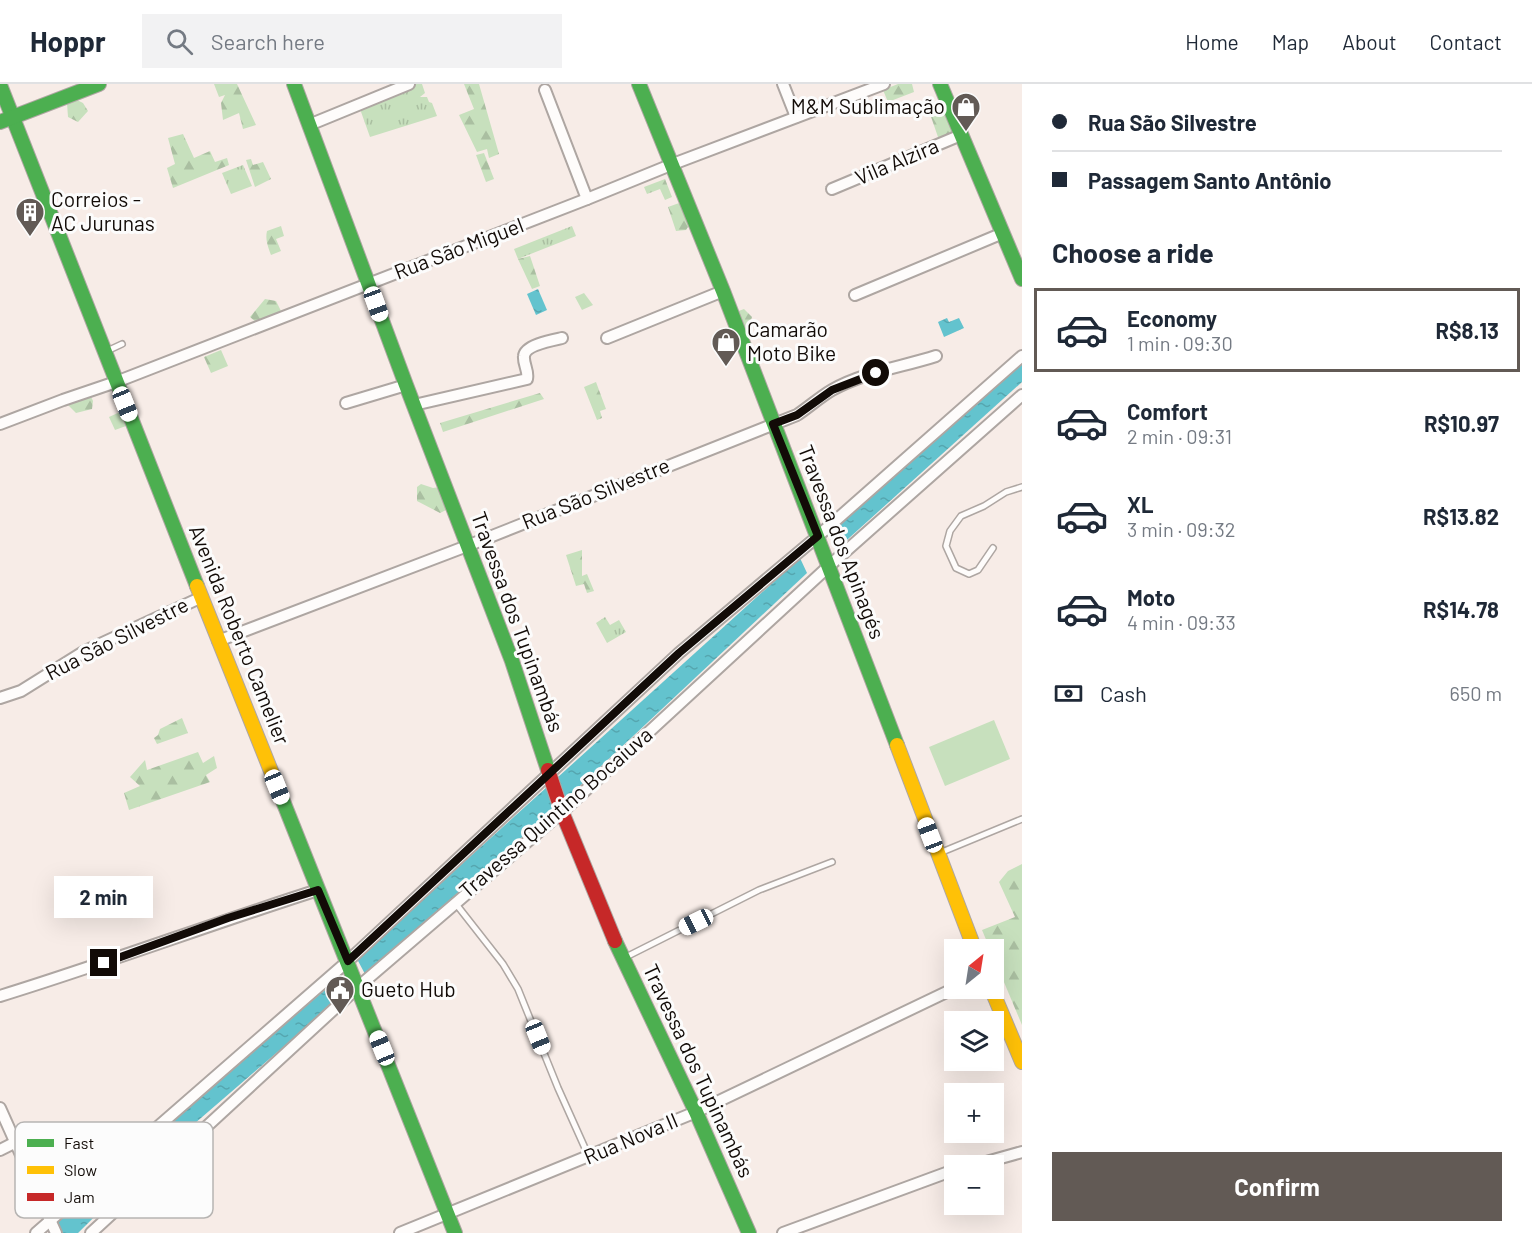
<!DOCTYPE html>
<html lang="en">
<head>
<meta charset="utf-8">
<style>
  :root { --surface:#fff; --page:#f2f2f3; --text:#1f2937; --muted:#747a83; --line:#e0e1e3; --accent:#625a55 }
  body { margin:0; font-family:Barlow,sans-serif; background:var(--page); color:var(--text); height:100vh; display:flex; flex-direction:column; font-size:22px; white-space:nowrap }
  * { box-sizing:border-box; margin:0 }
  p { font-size:20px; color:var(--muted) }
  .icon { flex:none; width:33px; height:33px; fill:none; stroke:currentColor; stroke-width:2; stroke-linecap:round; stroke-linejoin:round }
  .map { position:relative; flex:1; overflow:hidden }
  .sheet { display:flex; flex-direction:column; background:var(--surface); width:510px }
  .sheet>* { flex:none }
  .top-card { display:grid; align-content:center; height:132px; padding:0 30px; background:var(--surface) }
  .needle { width:39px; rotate:30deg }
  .controls { position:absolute; left:944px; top:855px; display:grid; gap:12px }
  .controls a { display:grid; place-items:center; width:60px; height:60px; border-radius:0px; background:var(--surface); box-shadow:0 6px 24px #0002; font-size:30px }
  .end { position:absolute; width:27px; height:27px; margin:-14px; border:8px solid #120b07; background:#fff; box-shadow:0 0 0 3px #fff }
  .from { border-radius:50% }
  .bubble { position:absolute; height:42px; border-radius:0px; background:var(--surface); box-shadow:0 6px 24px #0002; font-size:20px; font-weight:700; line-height:42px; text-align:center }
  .car { position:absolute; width:18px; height:36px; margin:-18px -9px; border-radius:8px; box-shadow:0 0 4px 2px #0007; background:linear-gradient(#fff 24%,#345 0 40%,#fff 0 76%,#345 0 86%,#fff 0) }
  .top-card b { display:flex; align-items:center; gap:21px; height:57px; font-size:22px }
  .top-card b+b { border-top:2px solid var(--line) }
  .top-card i { width:15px; height:15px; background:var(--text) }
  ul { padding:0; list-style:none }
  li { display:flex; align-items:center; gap:18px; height:84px; margin:0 12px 9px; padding:0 18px; border:3px solid transparent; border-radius:0px }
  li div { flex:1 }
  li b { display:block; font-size:22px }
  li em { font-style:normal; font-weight:700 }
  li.current { border-color:var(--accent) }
  li>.icon { width:54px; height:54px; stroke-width:1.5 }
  h2 { padding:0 30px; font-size:27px; line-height:72px }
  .pay { display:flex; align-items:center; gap:15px; height:66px; padding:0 30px; font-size:22px }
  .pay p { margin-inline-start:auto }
  .button { display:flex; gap:12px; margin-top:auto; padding:12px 30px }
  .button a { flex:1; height:69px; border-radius:0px; background:var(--accent); color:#fff; font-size:24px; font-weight:700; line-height:69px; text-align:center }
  header { display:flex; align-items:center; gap:36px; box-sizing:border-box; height:84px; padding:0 30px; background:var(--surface); border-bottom:2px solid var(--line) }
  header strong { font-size:28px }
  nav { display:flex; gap:33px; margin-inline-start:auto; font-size:21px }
  .search { width:420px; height:54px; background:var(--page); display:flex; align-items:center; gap:15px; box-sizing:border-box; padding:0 21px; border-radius:0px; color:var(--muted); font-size:22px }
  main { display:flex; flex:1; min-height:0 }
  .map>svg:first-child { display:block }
</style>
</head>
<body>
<header>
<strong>Hoppr</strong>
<div class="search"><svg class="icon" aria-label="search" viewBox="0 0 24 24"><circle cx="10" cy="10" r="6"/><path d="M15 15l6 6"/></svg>Search here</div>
<nav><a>Home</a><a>Map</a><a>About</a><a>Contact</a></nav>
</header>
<main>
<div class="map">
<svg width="1022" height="1149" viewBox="0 0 1022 1149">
  <defs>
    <pattern id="grass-tufts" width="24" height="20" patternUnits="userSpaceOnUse" patternTransform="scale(1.5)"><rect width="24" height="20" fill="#c7e0bd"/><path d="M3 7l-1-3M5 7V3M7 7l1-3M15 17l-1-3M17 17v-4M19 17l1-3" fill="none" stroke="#aabfa1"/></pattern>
    <pattern id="forest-firs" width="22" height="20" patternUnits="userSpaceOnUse" patternTransform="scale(1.5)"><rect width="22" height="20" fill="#c7e0bd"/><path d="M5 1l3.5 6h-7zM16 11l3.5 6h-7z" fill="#aabfa1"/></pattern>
    <pattern id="water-ripples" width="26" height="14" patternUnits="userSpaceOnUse" patternTransform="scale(1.5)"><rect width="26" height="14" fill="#63c3ce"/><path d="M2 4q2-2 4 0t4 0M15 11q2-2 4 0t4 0" fill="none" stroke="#55a6af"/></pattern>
  </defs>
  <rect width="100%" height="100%" fill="#f7ece7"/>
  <g fill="url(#grass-tufts)">
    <path d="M416 0H422L425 9 420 13H427L429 18 432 19 437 32 370 53 360 25Z"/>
    <path d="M243 81 252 102 231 110 222 89Z"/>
    <path d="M572 142 576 152 518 175 514 165Z"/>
    <path d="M605 533 610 541 619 536 626 548 607 559 596 539Z"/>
  </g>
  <g fill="url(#forest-firs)">
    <path d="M214 0H237L256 41 243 45 239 29 223 36 221 19 225 11 219 13Z"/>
    <path d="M464 0H479L499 70 489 74 487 65 477 68 459 31 474 25Z"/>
    <path d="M898 0H912L914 8 888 18 883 6Z"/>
    <path d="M944 15 956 50 939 56 927 21Z"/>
    <path d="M77 16 83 19 88 27 78 38 68 33 67 19Z"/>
    <path d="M183 50 194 74 210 67 215 78 227 74 229 81 173 104 167 84 175 80 168 54Z"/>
    <path d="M484 69 494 95 486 98 476 71Z"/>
    <path d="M251 75 253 81 263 78 271 95 255 103 246 76Z"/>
    <path d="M665 95 672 113 665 116 660 105 647 110 644 103Z"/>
    <path d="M682 118 690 140 686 146 676 147 668 123Z"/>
    <path d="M281 142 284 152 276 155 281 167 271 171C268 163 265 155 267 147Z"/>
    <path d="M530 172 540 202 532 205 518 175Z"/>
    <path d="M584 209 593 221 582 226 575 213Z"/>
    <path d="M265 215 276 217 281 227 256 238 250 233Z"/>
    <path d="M744 225 752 233 748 245 740 244 736 228Z"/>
    <path d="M221 266 228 282 211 289 204 273Z"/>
    <path d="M596 298 606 325 600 327 602 334 597 336 584 303Z"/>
    <path d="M87 304 93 317 92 325 76 329 63 316Z"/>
    <path d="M540 309 544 315 443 348 440 339Z"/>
    <path d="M120 328 126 342 115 346 109 333Z"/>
    <path d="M421 400 433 404 440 403 448 425 440 429 417 417V403Z"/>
    <path d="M582 466V492L587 490 594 507 587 509 584 500 576 502 566 471Z"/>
    <path d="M182 634 188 649 157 660 154 654 158 651 160 645Z"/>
    <path d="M198 668 203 679 214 672 217 684 206 691 210 698 129 726 124 709 140 702 130 693 145 676 147 686Z"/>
    <path d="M1022 780V941L993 872V866L990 865 982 846 1015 833 999 798 1008 787Z"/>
  </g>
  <path fill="#c7e0bd" d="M994 636 1010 675 945 702 929 663Z"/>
  <g fill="url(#water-ripples)">
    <path d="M538 205 547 226 536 231 527 210Z"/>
    <path d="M947 234 949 238 959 234 964 244 944 253 938 238Z"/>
    <path d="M1022 277V298L838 464 830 447Z"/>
    <path d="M800 474 807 489 565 716 365 890 357 875Z"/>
    <path d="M331 901 339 915 150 1078 78 1149H63L57 1139 235 981Z"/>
  </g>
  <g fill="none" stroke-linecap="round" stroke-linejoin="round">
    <path stroke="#63c3ce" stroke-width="12" d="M325 919 345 903"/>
    <g stroke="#aea6a2" stroke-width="8">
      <g id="lane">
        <path d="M107 267 122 260"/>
        <path d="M993 464 978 486 969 490 956 484 946 462 950 447 961 432 984 422 1006 408 1022 403"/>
        <path d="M942 768 1022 735"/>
        <path d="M456 820 503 880 518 905 558 1004 589 1073"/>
        <path d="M624 874 759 806 832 778"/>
      </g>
    </g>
    <g stroke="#aea6a2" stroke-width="14">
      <g id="street">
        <path d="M783 0 796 33"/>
        <path d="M545 6 587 115"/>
        <path d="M309 41 409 0"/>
        <path d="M832 105 961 51"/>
        <path d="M855 211 1003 149"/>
        <path d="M607 254 723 207"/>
        <path d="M346 319 406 301"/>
        <path d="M414 321 527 295C529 287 523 280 524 272 525 261 553 256 562 254"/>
        <path d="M0 340 63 316 116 298 587 115 673 80 884 0"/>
        <path d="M218 557 467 462 797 331C809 323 820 313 832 306 864 288 902 283 936 272"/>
        <path d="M0 614 21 607 85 567 202 513"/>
        <path d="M0 912C107 879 211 840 318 806"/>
        <path d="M0 1024 56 1149"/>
        <path d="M0 1066 14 1059"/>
        <path d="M972 1082 1022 1068"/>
        <path d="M36 1149 348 877 679 569 818 452 1022 272"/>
        <path d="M91 1149 358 903 562 728 829 482 1022 311"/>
        <path d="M400 1149 696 1028 955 904"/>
        <path d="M783 1149 954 1086"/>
      </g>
    </g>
    <g stroke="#aea6a2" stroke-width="16">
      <g id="fast">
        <path d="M294 0 406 301 512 577 548 686"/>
        <path d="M639 0 723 207 897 661"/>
        <path d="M940 0 1022 195"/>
        <path d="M0 1 197 502"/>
        <path d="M0 38 99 0"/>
        <path d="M273 692 455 1149"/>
        <path d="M615 857 696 1028 749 1149"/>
      </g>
    </g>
    <g stroke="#aea6a2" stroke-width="16">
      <g id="slow">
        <path d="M197 502 273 692"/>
        <path d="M897 661 975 866"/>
        <path d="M991 904 1022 978"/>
      </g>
    </g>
    <g stroke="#aea6a2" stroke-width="16">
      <path id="jam" d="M548 686 562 728 615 857"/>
    </g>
    <use href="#lane" stroke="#fefcfb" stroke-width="5"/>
    <use href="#street" stroke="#fefcfb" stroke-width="10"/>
    <use href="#fast" stroke="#4caf50" stroke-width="14"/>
    <use href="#slow" stroke="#ffc107" stroke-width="14"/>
    <use href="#jam" stroke="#c62828" stroke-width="14"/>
  </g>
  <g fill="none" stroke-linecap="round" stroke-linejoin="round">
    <path stroke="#120b07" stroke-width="8" d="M104 879 228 834 318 806 348 877 679 569 818 452 773 340 797 331 832 306 876 289"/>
  </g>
  <defs>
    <g id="shop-pin" transform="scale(1.5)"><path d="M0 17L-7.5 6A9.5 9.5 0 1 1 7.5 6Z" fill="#625a55" stroke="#fcfcfc"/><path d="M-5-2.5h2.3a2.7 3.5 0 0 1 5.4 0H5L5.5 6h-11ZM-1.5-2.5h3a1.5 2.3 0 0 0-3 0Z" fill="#fff"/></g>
    <g id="building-pin" transform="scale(1.5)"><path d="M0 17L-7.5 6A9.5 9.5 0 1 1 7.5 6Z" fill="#625a55" stroke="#fcfcfc"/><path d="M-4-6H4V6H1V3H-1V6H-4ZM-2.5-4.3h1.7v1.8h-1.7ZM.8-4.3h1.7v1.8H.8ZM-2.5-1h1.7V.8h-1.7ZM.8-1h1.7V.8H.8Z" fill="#fff"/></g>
    <g id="civic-pin" transform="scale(1.5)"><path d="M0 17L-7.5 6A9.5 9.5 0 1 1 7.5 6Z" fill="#625a55" stroke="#fcfcfc"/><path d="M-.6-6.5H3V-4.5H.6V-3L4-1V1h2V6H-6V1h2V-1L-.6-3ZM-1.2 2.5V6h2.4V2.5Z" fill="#fff"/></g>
  </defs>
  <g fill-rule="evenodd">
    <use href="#shop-pin" x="966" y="23"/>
    <use href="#building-pin" x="30" y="128"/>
    <use href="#shop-pin" x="726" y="258"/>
    <use href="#civic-pin" x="340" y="906"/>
  </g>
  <g text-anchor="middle" stroke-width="6" stroke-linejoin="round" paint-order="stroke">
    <g font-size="21" fill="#120b07" stroke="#fcfcfc" text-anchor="start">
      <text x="945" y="30" text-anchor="end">M&amp;M Sublimação</text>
      <text x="51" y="123">Correios -<tspan x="51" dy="24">AC Jurunas</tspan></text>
      <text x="747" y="253">Camarão<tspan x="747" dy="24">Moto Bike</tspan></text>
      <text x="361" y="913">Gueto Hub</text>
    </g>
    <g font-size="21" fill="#120b07" stroke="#fcfcfc">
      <text transform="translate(897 78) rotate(-23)" y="7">Vila Alzira</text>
      <text transform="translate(459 165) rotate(-21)" y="7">Rua São Miguel</text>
      <text transform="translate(596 410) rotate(-22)" y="7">Rua São Silvestre</text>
      <text transform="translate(841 458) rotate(69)" y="7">Travessa dos Apinagés</text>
      <text transform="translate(517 538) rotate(70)" y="7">Travessa dos Tupinambás</text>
      <text transform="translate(239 551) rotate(68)" y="7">Avenida Roberto Camelier</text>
      <text transform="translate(117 555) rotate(-27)" y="7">Rua São Silvestre</text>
      <text transform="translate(556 729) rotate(-41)" y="7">Travessa Quintino Bocaiuva</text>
      <text transform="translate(698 987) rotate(65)" y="7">Travessa dos Tupinambás</text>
      <text transform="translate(631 1055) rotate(-23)" y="7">Rua Nova II</text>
    </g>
  </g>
  <rect x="15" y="1038" width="198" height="96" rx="9" fill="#fcfcfc" stroke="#b6b4b2" stroke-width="1.5"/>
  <rect x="27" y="1055" width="27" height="8" fill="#4caf50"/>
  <rect x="27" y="1082" width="27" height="8" fill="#ffc107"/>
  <rect x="27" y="1109" width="27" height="8" fill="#c62828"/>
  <g font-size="16" fill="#120b07">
    <text x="64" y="1065">Fast</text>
    <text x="64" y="1092">Slow</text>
    <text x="64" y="1119">Jam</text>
  </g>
</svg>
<div class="controls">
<a><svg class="needle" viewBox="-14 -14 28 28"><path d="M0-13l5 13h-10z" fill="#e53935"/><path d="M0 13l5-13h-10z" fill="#747a83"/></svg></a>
<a><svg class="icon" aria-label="layers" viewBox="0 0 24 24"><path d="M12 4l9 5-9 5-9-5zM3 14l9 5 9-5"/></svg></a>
<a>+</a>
<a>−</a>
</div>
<i class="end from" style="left:876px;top:289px"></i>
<i class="end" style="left:104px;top:879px"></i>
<div class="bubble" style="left:54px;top:792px;width:99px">2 min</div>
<i class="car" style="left:376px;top:220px;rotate:160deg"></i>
<i class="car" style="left:125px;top:320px;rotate:158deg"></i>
<i class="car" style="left:277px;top:703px;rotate:158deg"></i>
<i class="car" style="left:930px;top:751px;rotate:339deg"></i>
<i class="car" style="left:696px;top:838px;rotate:244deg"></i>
<i class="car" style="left:538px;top:953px;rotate:158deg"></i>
<i class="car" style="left:382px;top:964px;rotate:338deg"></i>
</div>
<section class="sheet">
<div class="top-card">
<b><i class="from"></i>Rua São Silvestre</b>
<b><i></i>Passagem Santo Antônio</b>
</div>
<h2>Choose a ride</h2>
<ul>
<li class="current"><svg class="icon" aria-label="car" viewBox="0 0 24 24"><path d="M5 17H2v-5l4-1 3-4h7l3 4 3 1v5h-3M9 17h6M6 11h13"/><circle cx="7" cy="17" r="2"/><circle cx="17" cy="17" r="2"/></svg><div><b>Economy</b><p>1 min · 09:30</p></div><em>R$8.13</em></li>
<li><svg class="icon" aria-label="car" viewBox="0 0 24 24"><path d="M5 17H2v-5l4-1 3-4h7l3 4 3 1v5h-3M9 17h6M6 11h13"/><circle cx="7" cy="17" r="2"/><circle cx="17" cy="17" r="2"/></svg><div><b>Comfort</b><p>2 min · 09:31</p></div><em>R$10.97</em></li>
<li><svg class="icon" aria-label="car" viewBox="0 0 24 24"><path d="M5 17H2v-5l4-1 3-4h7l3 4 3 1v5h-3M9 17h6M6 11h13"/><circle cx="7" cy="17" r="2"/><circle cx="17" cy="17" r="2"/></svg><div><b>XL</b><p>3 min · 09:32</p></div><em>R$13.82</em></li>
<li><svg class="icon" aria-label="car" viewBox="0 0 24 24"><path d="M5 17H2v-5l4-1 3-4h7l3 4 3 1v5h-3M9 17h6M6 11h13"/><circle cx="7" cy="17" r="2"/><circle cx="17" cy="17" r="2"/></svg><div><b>Moto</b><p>4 min · 09:33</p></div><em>R$14.78</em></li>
</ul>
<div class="pay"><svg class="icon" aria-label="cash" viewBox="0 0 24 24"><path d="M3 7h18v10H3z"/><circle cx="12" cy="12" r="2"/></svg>Cash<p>650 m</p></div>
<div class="button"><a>Confirm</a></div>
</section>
</main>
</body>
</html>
